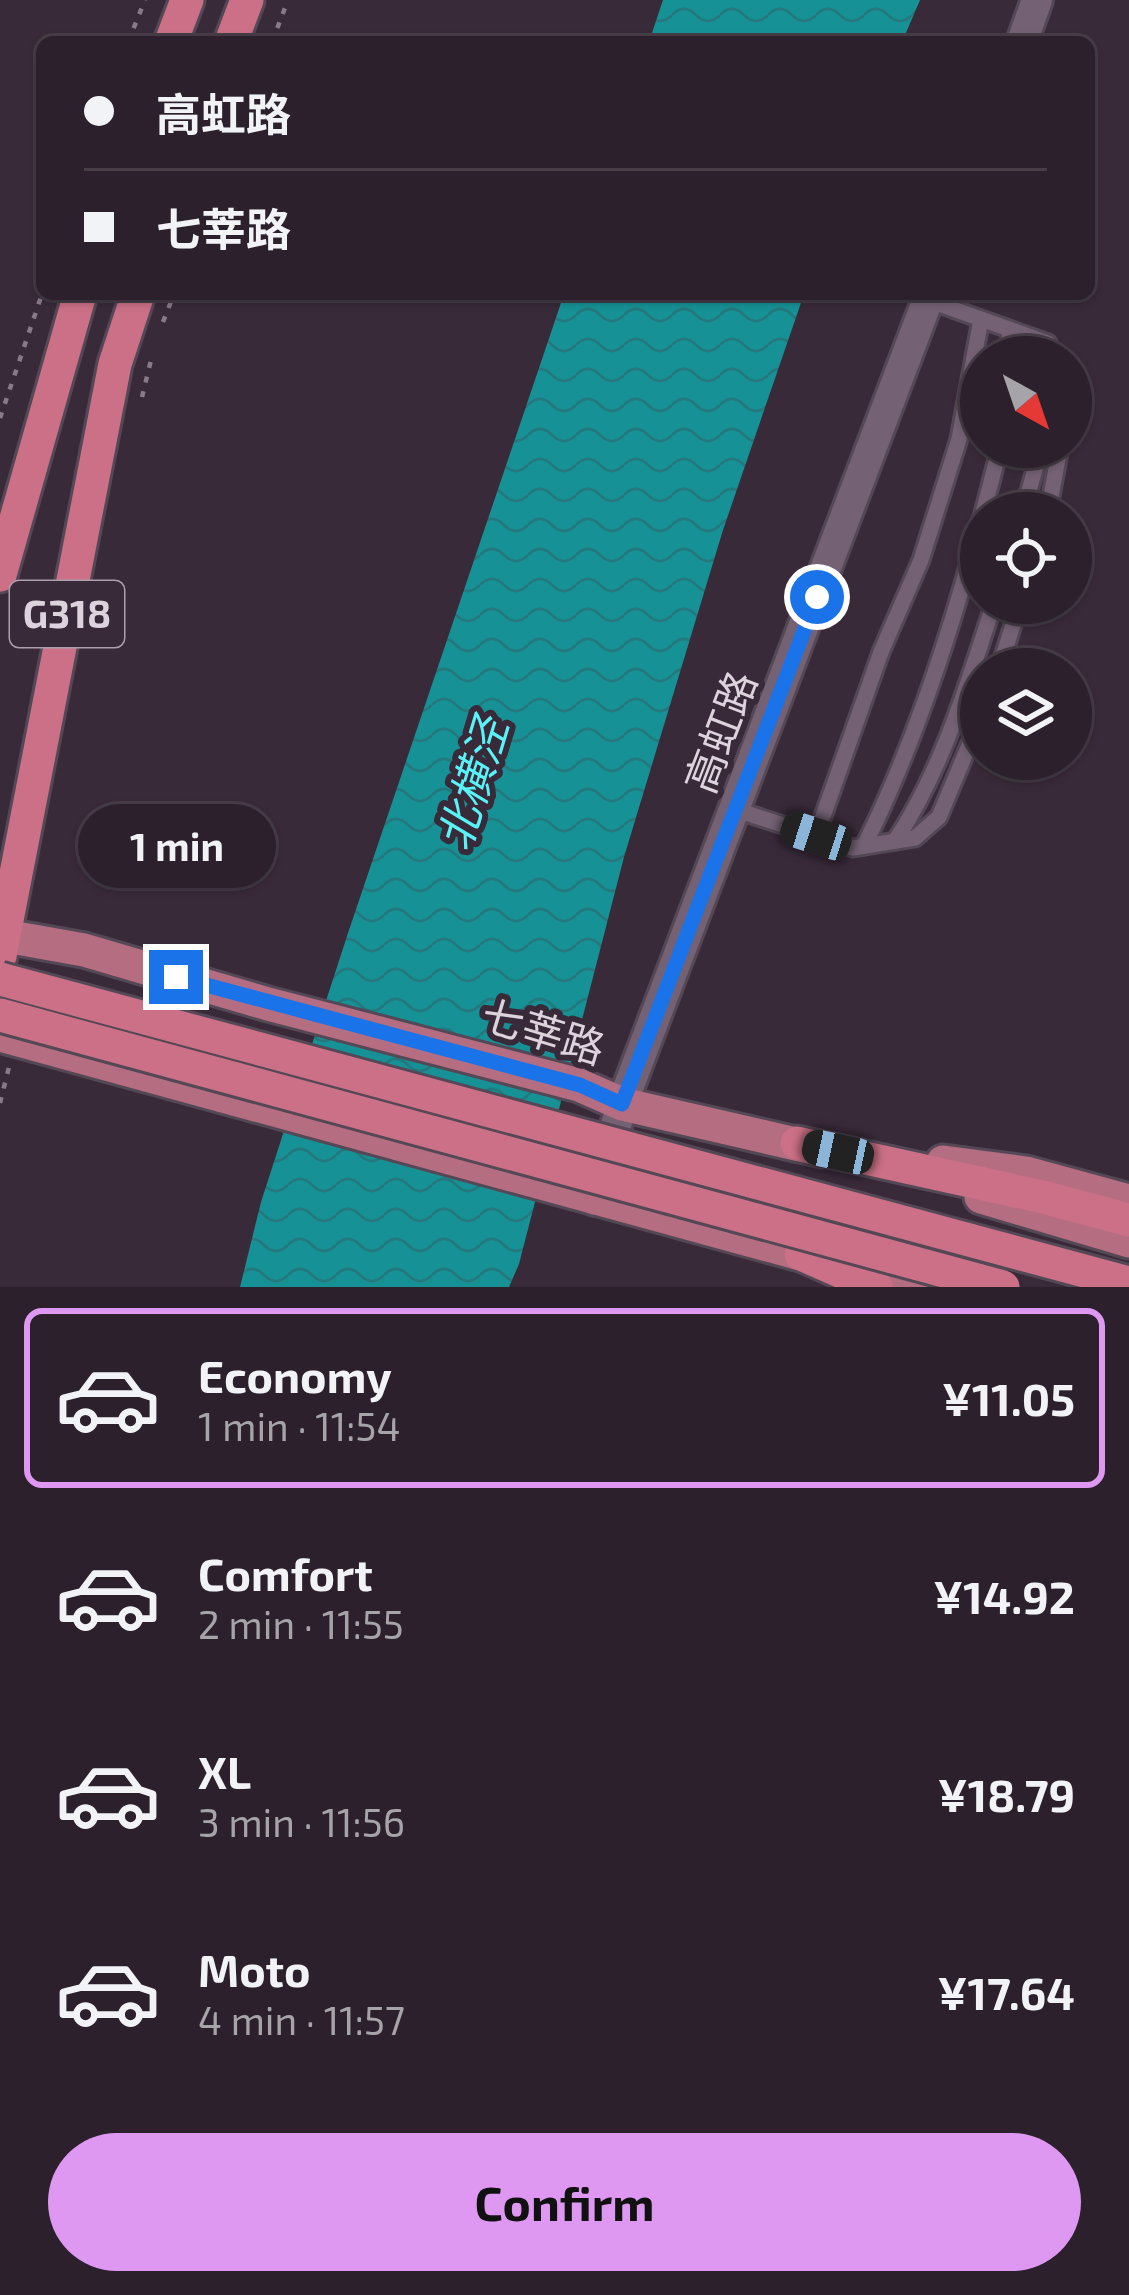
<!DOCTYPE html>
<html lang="en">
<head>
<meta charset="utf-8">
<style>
  :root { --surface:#2b202c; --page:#372d38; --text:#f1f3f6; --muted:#a6a3a9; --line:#473e48; --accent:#df98f2 }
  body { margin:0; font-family:"Exo 2","Noto Sans SC",sans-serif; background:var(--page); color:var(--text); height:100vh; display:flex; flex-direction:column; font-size:45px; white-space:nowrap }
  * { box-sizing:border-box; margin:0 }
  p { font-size:39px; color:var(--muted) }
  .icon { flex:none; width:66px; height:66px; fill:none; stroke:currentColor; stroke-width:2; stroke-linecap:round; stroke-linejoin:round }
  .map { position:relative; height:1287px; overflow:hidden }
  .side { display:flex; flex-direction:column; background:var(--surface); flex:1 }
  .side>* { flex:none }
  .hud { position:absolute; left:36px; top:36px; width:1059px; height:264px; border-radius:18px; box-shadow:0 3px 9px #0004,0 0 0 3px var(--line); display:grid; align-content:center; height:264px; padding:0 48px; background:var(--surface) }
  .needle { width:78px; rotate:140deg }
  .fabs { position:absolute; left:960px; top:336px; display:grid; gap:24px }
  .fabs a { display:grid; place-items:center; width:132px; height:132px; border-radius:50%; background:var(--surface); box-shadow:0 3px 9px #0004,0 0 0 3px var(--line); font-size:60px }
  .end { position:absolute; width:54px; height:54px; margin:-27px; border:15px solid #1a73e8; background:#fff; box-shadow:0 0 0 6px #fff }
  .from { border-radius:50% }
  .bubble { position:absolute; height:84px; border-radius:42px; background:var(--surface); box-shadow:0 3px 9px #0004,0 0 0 3px var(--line); font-size:39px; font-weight:700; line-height:84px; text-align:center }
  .car { position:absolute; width:36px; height:72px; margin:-36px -18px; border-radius:15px; box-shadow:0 0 9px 3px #0007; background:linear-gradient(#222 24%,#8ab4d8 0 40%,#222 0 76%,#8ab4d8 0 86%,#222 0) }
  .hud b { display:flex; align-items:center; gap:42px; height:114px; font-size:45px }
  .hud b+b { border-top:3px solid var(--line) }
  .hud i { width:30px; height:30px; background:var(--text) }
  ul { padding:21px 0 0; list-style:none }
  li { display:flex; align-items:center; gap:36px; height:180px; margin:0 24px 18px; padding:0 24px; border:6px solid transparent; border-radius:18px }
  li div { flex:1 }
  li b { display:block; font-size:45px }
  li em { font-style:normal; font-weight:700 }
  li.on { border-color:var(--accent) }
  li>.icon { width:108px; height:108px; stroke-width:1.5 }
  .primary-button { display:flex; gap:24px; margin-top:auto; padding:24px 48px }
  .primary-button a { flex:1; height:138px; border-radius:72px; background:var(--accent); color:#111; font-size:48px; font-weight:700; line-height:138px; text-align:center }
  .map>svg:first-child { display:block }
</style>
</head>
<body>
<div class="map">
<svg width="1129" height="1287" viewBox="0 0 1129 1287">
  <defs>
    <pattern id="water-waves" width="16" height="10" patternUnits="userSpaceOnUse" patternTransform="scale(3)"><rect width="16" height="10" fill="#169296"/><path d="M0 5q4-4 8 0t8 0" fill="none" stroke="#23797d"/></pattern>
  </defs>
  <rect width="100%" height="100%" fill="#392a3a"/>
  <g fill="url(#water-waves)">
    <path d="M663 0H920L902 42H649Z"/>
    <path d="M564 294H804L723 530 624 857 519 1264 509 1287H240L261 1202 348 933Z"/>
  </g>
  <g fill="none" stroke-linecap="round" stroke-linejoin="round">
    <g stroke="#554856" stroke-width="21">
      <g id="service">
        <path d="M928 300 1048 343 1054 357"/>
        <path d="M1009 329 1011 357"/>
        <path d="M983 513 1000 447"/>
        <path d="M1023 513 1041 447"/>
        <path d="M1048 513 1060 447"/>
        <path d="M999 669 1020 603"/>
        <path d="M737 810 853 848 915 838 939 817 981 717"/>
        <path d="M816 836 881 652 921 560 959 439 981 319"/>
        <path d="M895 841C942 771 968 683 994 603"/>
        <path d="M864 846C915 744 952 629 981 519"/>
      </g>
    </g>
    <g stroke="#554856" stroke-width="36">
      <g id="minor">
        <path d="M1022 42 1037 0"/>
        <path d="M595 1200 622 1104 930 294"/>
      </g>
    </g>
    <g stroke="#554856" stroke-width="39">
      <g id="primary">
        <path d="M0 935 84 950 268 1004 579 1085 622 1104 822 1150"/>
        <path d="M0 1035 921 1287"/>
        <path d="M943 1162 1026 1173 1129 1201"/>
        <path d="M981 1197 1129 1241"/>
      </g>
    </g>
    <g stroke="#554856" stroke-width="39">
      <g id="trunk">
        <path d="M171 42 187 0"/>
        <path d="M231 42 247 0"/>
        <path d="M0 575 80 294"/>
        <path d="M0 956 115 364 138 294"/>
        <path d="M797 1143 1043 1197 1129 1220"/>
        <path d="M801 1254 876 1287"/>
      </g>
    </g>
    <g stroke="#887b88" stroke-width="4.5" stroke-dasharray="6 9" stroke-linecap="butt">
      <path d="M128 42 145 0"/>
      <path d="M272 42 288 0"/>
      <path d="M163 322 174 294"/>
      <path d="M142 397 152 356"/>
      <path d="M0 418 42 294"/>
      <path d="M0 1103 9 1067"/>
    </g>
    <use href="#service" stroke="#746274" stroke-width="15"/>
    <use href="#minor" stroke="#746274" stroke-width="30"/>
    <use href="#primary" stroke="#b56d81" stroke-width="33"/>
    <use href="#trunk" stroke="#cb7086" stroke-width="33"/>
    <g stroke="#554856" stroke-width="39" stroke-linecap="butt">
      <g id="trunk-bridge">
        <path d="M0 979 1129 1283"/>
        <path d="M0 1015 1003 1287"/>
      </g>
    </g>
    <use href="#trunk-bridge" stroke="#cb7086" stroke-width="33"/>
  </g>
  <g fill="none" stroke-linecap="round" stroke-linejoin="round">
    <path stroke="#1a73e8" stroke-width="15" d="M176 977 580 1085 622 1104 817 597"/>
  </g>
  <g text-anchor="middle" stroke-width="12" stroke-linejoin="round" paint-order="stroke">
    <rect fill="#392a3a" stroke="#aca0ac" stroke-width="3" x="10" y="581" width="114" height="66" rx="9"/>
    <g font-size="39" font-weight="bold" fill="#ddd3dd">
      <text x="67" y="628">G318</text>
    </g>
    <g font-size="42" fill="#ddd3dd" stroke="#392a3a">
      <text transform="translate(721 732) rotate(-69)" y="15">高虹路</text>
      <text transform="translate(543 1032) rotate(17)" y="15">七莘路</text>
    </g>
    <g font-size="45" font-style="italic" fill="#58f3f8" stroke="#392a3a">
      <text transform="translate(473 784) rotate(-73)" y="16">北横泾</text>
    </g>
  </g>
</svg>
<div class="fabs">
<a><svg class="needle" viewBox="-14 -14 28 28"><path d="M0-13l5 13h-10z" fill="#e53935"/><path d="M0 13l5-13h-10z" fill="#a6a3a9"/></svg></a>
<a><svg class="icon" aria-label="locate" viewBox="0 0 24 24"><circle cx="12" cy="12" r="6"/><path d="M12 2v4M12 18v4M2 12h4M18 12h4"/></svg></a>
<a><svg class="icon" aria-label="layers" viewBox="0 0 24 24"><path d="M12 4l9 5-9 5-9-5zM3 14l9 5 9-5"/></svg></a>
</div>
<i class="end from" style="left:817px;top:597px"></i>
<i class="end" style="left:176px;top:977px"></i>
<div class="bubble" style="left:78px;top:804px;width:198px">1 min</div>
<i class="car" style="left:816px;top:836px;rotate:288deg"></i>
<i class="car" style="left:838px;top:1152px;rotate:282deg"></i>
<div class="hud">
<b><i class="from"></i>高虹路</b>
<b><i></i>七莘路</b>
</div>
</div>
<section class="side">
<ul>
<li class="on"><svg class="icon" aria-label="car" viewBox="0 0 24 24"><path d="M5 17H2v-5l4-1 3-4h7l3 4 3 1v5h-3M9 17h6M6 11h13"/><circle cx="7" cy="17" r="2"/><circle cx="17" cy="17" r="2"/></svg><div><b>Economy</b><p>1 min · 11:54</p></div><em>¥11.05</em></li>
<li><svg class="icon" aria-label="car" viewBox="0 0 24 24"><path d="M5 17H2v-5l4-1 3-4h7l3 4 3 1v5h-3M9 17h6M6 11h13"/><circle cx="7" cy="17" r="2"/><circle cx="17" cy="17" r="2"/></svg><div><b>Comfort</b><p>2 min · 11:55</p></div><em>¥14.92</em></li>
<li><svg class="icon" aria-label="car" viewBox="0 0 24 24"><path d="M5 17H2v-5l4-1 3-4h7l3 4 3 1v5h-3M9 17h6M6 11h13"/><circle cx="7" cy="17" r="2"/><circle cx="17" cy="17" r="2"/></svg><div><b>XL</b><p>3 min · 11:56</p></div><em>¥18.79</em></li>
<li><svg class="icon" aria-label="car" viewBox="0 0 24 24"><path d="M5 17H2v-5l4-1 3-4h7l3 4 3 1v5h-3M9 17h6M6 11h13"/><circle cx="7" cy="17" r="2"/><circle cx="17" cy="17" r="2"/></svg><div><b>Moto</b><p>4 min · 11:57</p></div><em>¥17.64</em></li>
</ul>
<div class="primary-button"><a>Confirm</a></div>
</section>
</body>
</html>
